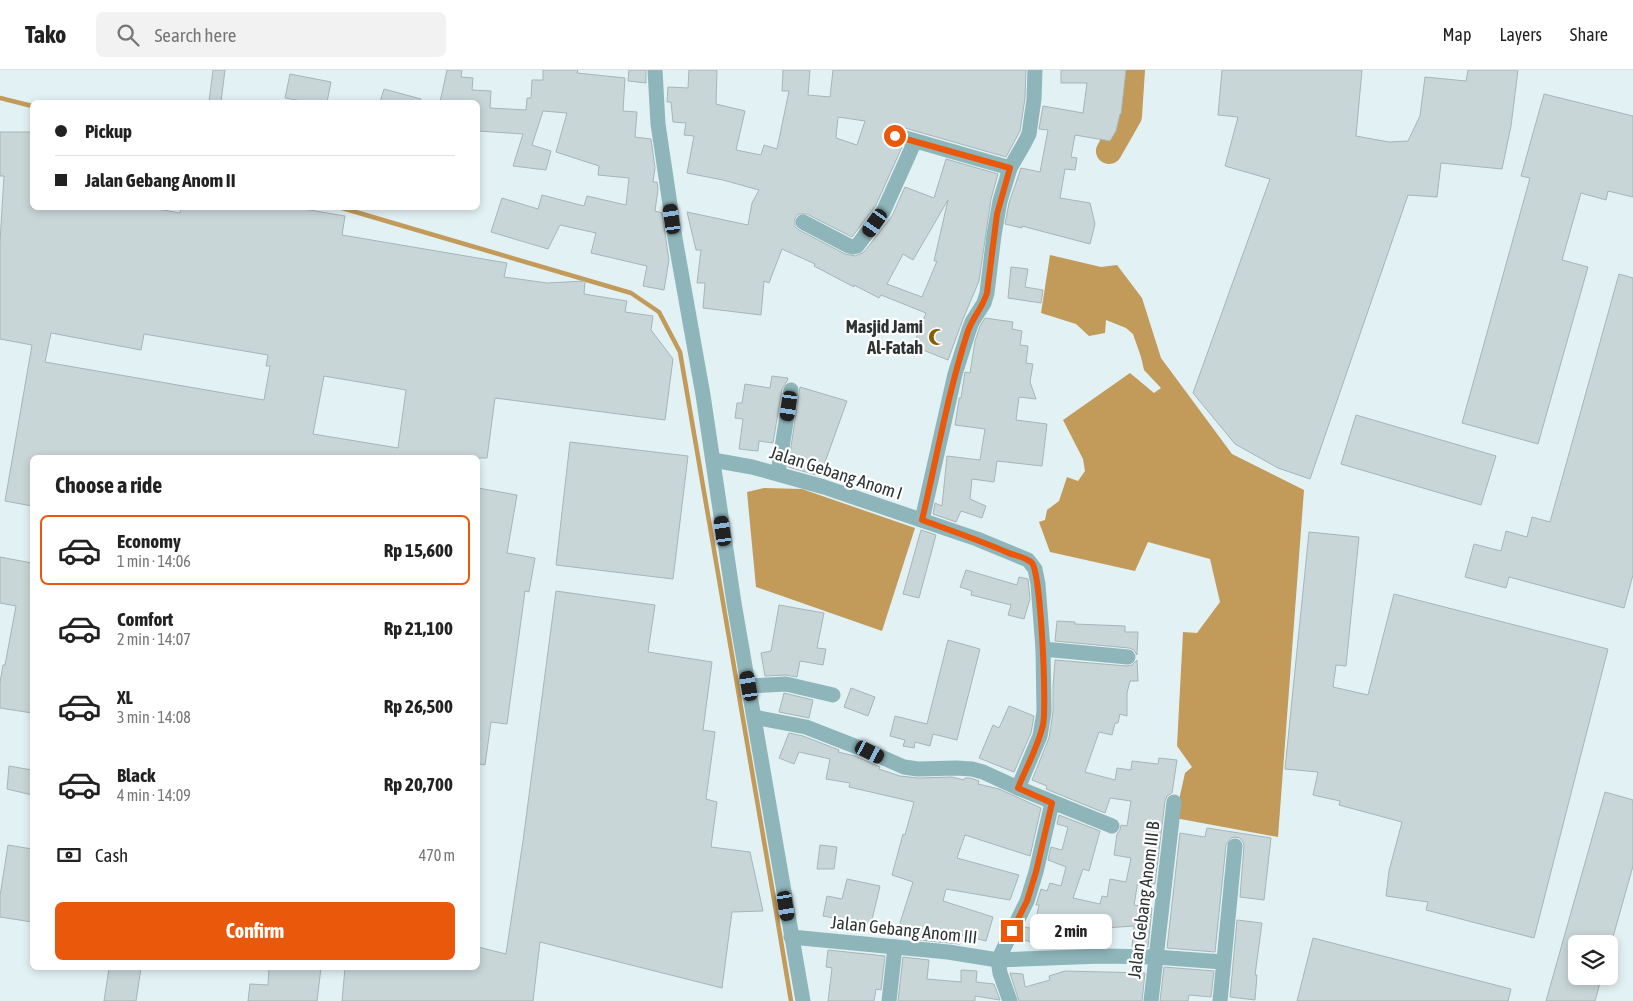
<!DOCTYPE html>
<html lang="en">
<head>
<meta charset="utf-8">
<style>
  :root { --surface:#fff; --page:#f2f2f2; --text:#222; --muted:#767676; --line:#e0e0e0; --accent:#ea580c }
  body { margin:0; font-family:"Asap Condensed",sans-serif; background:var(--page); color:var(--text); height:100vh; display:flex; flex-direction:column; font-size:19px; white-space:nowrap }
  * { box-sizing:border-box; margin:0 }
  p { font-size:16px; color:var(--muted) }
  .icon { flex:none; width:28px; height:28px; fill:none; stroke:currentColor; stroke-width:2; stroke-linecap:round; stroke-linejoin:round }
  .map { position:relative; flex:1; overflow:hidden }
  .panel { position:absolute; left:30px; top:385px; width:450px; height:515px; display:flex; flex-direction:column; background:var(--surface); border-radius:8px; box-shadow:0 2px 8px #0003 }
  .panel>* { flex:none }
  .banner { position:absolute; left:30px; top:30px; width:450px; height:110px; border-radius:8px; box-shadow:0 2px 8px #0003; display:grid; align-content:center; height:110px; padding:0 25px; background:var(--surface) }
  .buttons { position:absolute; left:1568px; top:865px; display:grid; gap:10px }
  .buttons a { display:grid; place-items:center; width:50px; height:50px; border-radius:8px; background:var(--surface); box-shadow:0 2px 8px #0003; font-size:25px }
  .end { position:absolute; width:22px; height:22px; margin:-11px; border:6px solid #ea580c; background:#fff; box-shadow:0 0 0 2px #fff }
  .from { border-radius:50% }
  .bubble { position:absolute; height:35px; border-radius:8px; background:var(--surface); box-shadow:0 2px 8px #0003; font-size:16px; font-weight:700; line-height:35px; text-align:center }
  .car { position:absolute; width:15px; height:30px; margin:-15px -8px; border-radius:6px; box-shadow:0 0 4px 1px #0007; background:linear-gradient(#222 24%,#8ab4d8 0 40%,#222 0 76%,#8ab4d8 0 86%,#222 0) }
  .banner b { display:flex; align-items:center; gap:18px; height:48px; font-size:19px }
  .banner b+b { border-top:1px solid var(--line) }
  .banner i { width:12px; height:12px; background:var(--text) }
  ul { padding:0; list-style:none }
  li { display:flex; align-items:center; gap:15px; height:70px; margin:0 10px 8px; padding:0 15px; border:2px solid transparent; border-radius:8px }
  li div { flex:1 }
  li b { display:block; font-size:19px }
  li em { font-style:normal; font-weight:700 }
  li.current { border-color:var(--accent) }
  li>.icon { width:45px; height:45px; stroke-width:1.5 }
  h2 { padding:0 25px; font-size:22px; line-height:60px }
  .pay { display:flex; align-items:center; gap:12px; height:55px; padding:0 25px; font-size:19px }
  .pay p { margin-inline-start:auto }
  .cta { display:flex; gap:10px; margin-top:auto; padding:10px 25px }
  .cta a { flex:1; height:58px; border-radius:8px; background:var(--accent); color:#fff; font-size:20px; font-weight:700; line-height:58px; text-align:center }
  header { display:flex; align-items:center; gap:30px; box-sizing:border-box; height:70px; padding:0 25px; background:var(--surface); border-bottom:1px solid var(--line) }
  header strong { font-size:24px }
  nav { display:flex; gap:28px; margin-inline-start:auto; font-size:18px }
  .search { width:350px; height:45px; background:var(--page); display:flex; align-items:center; gap:12px; box-sizing:border-box; padding:0 18px; border-radius:8px; color:var(--muted); font-size:19px }
  .map>svg:first-child { display:block }
</style>
</head>
<body>
<header>
<strong>Tako</strong>
<div class="search"><svg class="icon" aria-label="search" viewBox="0 0 24 24"><circle cx="10" cy="10" r="6"/><path d="M15 15l6 6"/></svg>Search here</div>
<nav><a>Map</a><a>Layers</a><a>Share</a></nav>
</header>
<div class="map">
<svg width="1633" height="931" viewBox="0 0 1633 931">
  <rect width="100%" height="100%" fill="#e2f1f3"/>
  <g fill="#c29a59">
    <path d="M1050 185 1101 197 1117 195 1142 228 1161 288 1232 384 1304 420 1278 767 1175 748 1185 703 1192 697 1177 676 1183 562 1197 563 1220 532 1210 489 1148 472 1135 501 1050 482 1039 452 1045 450 1047 440 1059 431 1067 407 1078 411 1085 401 1083 389 1063 350 1130 303 1154 323 1161 318 1144 300 1141 287 1133 264 1126 258 1106 250 1105 263 1089 266 1076 254 1041 243Z"/>
    <path d="M764 418 802 419 915 458 882 561 756 517 747 422Z"/>
  </g>
  <g fill="none" stroke-linecap="round" stroke-linejoin="round">
    <g stroke="#c29a59" stroke-width="4.5">
      <path d="M0 28 32 36"/>
      <path d="M342 138 631 223 659 242 680 282 776 841 791 931"/>
    </g>
    <path stroke="#c29a59" stroke-width="26" d="M1109 81 1129 46 1132 0"/>
  </g>
  <g fill="#c8d6d8" stroke="#a6b5b6" fill-rule="evenodd">
    <path d="M213 0H225L221 32H209Z"/>
    <path d="M447 0H462L461 7 473 8 472 20 491 21 490 38 526 40 527 28H531L532 10H543V0H578L577 3 625 8 623 41 637 42 635 67 651 69 655 98 653 112H657L658 119 655 141 662 143 669 190 664 220 643 216 647 196 591 183 596 163 560 155 548 179 491 162 502 128 538 139 542 125 584 136 587 126 626 135 629 108 598 105 599 96 556 82 567 43 543 41 532 75 551 81 546 100 513 96 523 64 478 61V32H440Z"/>
    <path d="M629 0H646V13L628 11Z"/>
    <path d="M689 0H717L716 34 745 41 736 80 761 85 764 75 777 79 789 21H782L783 0H810L808 25 830 27 833 0H1026L1025 28 1020 61 1006 87 898 56H892L886 62V68L892 74 902 77 876 135 852 167 807 144H798L795 148V157L799 160 845 184 855 186 864 182 892 146 905 117 934 128 946 89 998 104 991 129 979 211 963 249 948 290 913 276 926 243 881 225 879 228 854 215V217L814 196 815 194 782 179 769 213 764 211 761 245 703 238 705 213H697L701 180H696L687 142 748 155 752 133 759 120 723 110 687 103 694 66 684 65 686 53 673 52 671 32H667L668 17 688 18ZM838 47 865 51 857 75 836 68ZM948 130 934 191H937L922 227 887 214 903 184 913 190Z"/>
    <path d="M1061 0H1126L1121 44H1120L1116 61 1110 71 1075 65 1071 87 1077 88 1075 100 1065 99 1060 128 1090 133 1095 154 1090 174 1022 156V158L1005 154 1009 133 1021 98 1040 102 1048 60 1039 59 1043 36 1083 43 1087 13H1061Z"/>
    <path d="M1222 0H1362L1356 66 1389 72 1408 71 1420 46 1425 7 1466 11 1468 0H1518L1511 56 1502 99 1441 93 1437 127 1408 125 1310 409 1278 398 1235 374 1193 323 1270 109 1225 96 1238 47 1218 45Z"/>
    <path d="M290 4 331 12 327 32H307L285 28Z"/>
    <path d="M384 19 421 29 420 32H380Z"/>
    <path d="M1544 24 1633 46V127L1608 121 1606 130 1581 123 1562 190 1588 197 1538 374 1462 353 1530 108 1521 106Z"/>
    <path d="M0 62H32V138H152L180 143 181 138H298L345 146 342 165 507 193 504 207 547 213 585 211 584 224 627 231 625 242 653 246 651 260 673 289 665 350 495 328 487 388H32V436L5 431 32 275 0 269V172L4 106H0ZM51 263 141 280 144 264 268 285 266 296H270L264 330 45 292ZM324 306 406 320 398 378 313 364Z"/>
    <path d="M1011 197 1028 199 1025 217 1043 220 1041 233 1008 228Z"/>
    <path d="M1619 204 1633 208V505L1624 538 1509 507 1506 518 1465 507 1474 474 1501 481 1506 461 1527 467 1532 447 1550 452Z"/>
    <path d="M985 248 1013 252 1012 259 1022 261 1020 275 1028 276 1026 293 1033 294 1030 312 1036 329 1019 327 1016 350 1047 354 1042 396 997 391 994 412 972 409 970 429 986 436 982 448 961 441 956 452 933 444 935 433 942 436 947 386 980 390 985 359 955 355 959 330V328H961L965 302 970 303 975 271 980 256Z"/>
    <path d="M772 306 788 308 787 311 782 319 773 373 759 371 758 381 739 379 743 349 735 348 737 333H742L745 314 770 318Z"/>
    <path d="M800 317 847 331 820 406 788 397Z"/>
    <path d="M1356 345 1496 386 1481 435 1341 394Z"/>
    <path d="M570 372 688 386 673 509 556 495Z"/>
    <path d="M478 418 517 425 507 483 535 488 529 522 525 521 507 654 491 652 485 695 478 694Z"/>
    <path d="M921 460 936 465 919 528 903 524Z"/>
    <path d="M1309 462 1359 467 1346 596 1336 595 1333 617 1368 625 1394 524 1608 579 1534 868 1426 840 1428 832 1386 826 1389 801 1402 752 1339 735 1340 731 1313 725 1318 702 1285 699Z"/>
    <path d="M0 487 32 493V643L0 638V613L3 595H5L16 536 0 533Z"/>
    <path d="M966 500 1017 515 1019 507 1028 509 1030 529 1024 549 1008 545 1011 535 971 525 972 521 960 517Z"/>
    <path d="M556 521 655 535 648 582 712 592 703 660 715 662 706 729 717 732 711 777 750 782 763 841 732 842 722 918 540 872 533 931H342L345 898H478V877L506 884 523 771Z"/>
    <path d="M779 535 824 543 817 578 826 579 823 595 800 591 797 607 786 605 765 606 761 583 771 581Z"/>
    <path d="M1057 551 1075 552V554L1125 556V562H1138L1137 585 1134 580 1129 578 1055 571Z"/>
    <path d="M948 570 980 579 957 670 933 664 930 676 915 672 914 678 903 676 905 670 890 666 895 646 927 654Z"/>
    <path d="M1055 590 1127 596 1132 595 1137 590 1138 611H1130L1127 623V646L1120 644 1118 653H1115L1112 665 1099 662 1085 702 1115 710 1117 698 1131 700 1132 691 1158 694 1159 688 1177 690 1172 723 1167 726 1165 731 1155 814 1138 811 1134 835 1152 838 1148 877H1132L1134 856 1104 858 1099 877H1084L1091 854 1067 850 1059 878 1019 869 1025 857 1034 859 1039 835H1036L1041 819 1047 821 1050 813 1061 816 1066 797 1048 790 1051 777 1062 780 1068 757 1057 754 1059 745 1100 761 1089 801 1083 799 1073 828 1100 834 1102 826 1107 827 1110 809 1126 812 1131 788 1114 785 1117 764 1120 760 1121 755 1127 756 1131 731 1110 728 1105 743 1046 719 1047 716 1032 710 1049 668 1053 642V617Z"/>
    <path d="M851 618 875 627 868 646 844 637Z"/>
    <path d="M784 623 813 630 809 648 779 642Z"/>
    <path d="M1009 636 1034 646 1031 663 1014 702 979 688 993 655 999 658Z"/>
    <path d="M789 663 803 666 839 680 838 682 855 686 880 697 879 699 900 706 918 708 952 707 964 710 965 708H970L979 711 978 714 999 719 1041 738 1030 786 965 765 957 788 1019 805 1010 830 946 819 943 831 993 847 986 871 962 865 960 874 918 870 920 862 899 856 913 812 892 805 903 764 905 765 914 732 849 717 850 713 826 709 830 689 799 682 794 694 779 688Z"/>
    <path d="M9 696 32 700V725L7 719Z"/>
    <path d="M1605 722 1633 730V796L1611 874H1576V906H1602L1595 931H1546Z"/>
    <path d="M1207 758 1271 768 1264 830 1240 827 1244 776 1243 772 1240 768 1235 767 1231 768 1226 775 1215 882 1167 878 1180 763 1205 767Z"/>
    <path d="M8 775 32 779V852L0 847V826Z"/>
    <path d="M820 775 837 777 834 799H817Z"/>
    <path d="M847 809 880 816 871 854 857 850 856 852 823 846 827 826 842 829Z"/>
    <path d="M1237 850 1262 853 1255 905H1257L1255 930 1230 927Z"/>
    <path d="M1313 868 1511 919 1508 931H1297Z"/>
    <path d="M828 880 885 886 881 920 876 919 874 931H828L832 898 826 897Z"/>
    <path d="M903 887 929 890 927 909 961 912V900L977 901 976 912 994 914 1000 930 975 926V931H898Z"/>
    <path d="M1164 897 1214 901 1211 927 1189 925 1188 931H1160Z"/>
    <path d="M109 898H141L136 931H104Z"/>
    <path d="M269 898H321L317 931H248L250 914 268 915Z"/>
    <path d="M1065 901 1145 903 1142 931H1019L1010 903 1023 904 1025 917 1050 910 1049 906Z"/>
  </g>
  <g fill="none" stroke-linecap="round" stroke-linejoin="round">
    <g stroke="#8db5ba" stroke-width="15">
      <path d="M655 0 658 54 675 168 703 325 734 533 803 931"/>
      <path d="M895 65 1010 98"/>
      <path d="M803 152 849 176 853 177 857 176 884 140 915 71"/>
      <path d="M713 390 752 397 824 417 977 469 1028 490 1035 499 1038 514 1043 579 1044 642 1040 666 1018 718"/>
      <path d="M778 403 791 320"/>
      <path d="M922 450 955 304 969 260 972 252 984 233 987 223 994 165 1000 131 1010 98 1024 74 1029 64 1034 29 1035 0"/>
      <path d="M1043 579 1128 587"/>
      <path d="M749 616 786 614 833 625"/>
      <path d="M754 647 806 657 870 682 904 697 918 699 956 698 972 699 983 702 1018 718 1112 756"/>
      <path d="M791 867 948 882 998 890 1102 886 1156 887 1223 892"/>
      <path d="M889 931 895 877"/>
      <path d="M1010 931 1000 903 998 890 1027 831 1036 802 1052 733"/>
      <path d="M1151 931 1174 732"/>
      <path d="M1220 931 1235 776"/>
    </g>
  </g>
  <g fill="none" stroke-linecap="round" stroke-linejoin="round">
    <path stroke="#ea580c" stroke-width="6" d="M895 66 1010 98 997 144 987 223C983 237 973 247 968 261 948 322 937 387 922 450 952 461 982 471 1011 484 1018 486 1027 488 1032 493 1041 504 1047 637 1043 655 1038 677 1026 698 1018 718L1052 733 1036 802 1027 831 1012 861"/>
  </g>
  <defs>
    <g id="mosque-bare" transform="scale(1.35)"><path d="M3.5-4.9A6 6 0 1 0 3.5 4.9A5 5 0 1 1 3.5-4.9Z" fill="#895e00" stroke="#fff" stroke-width="2.5" paint-order="stroke"/></g>
  </defs>
  <g fill-rule="evenodd">
    <use href="#mosque-bare" x="937" y="267"/>
  </g>
  <g text-anchor="middle" stroke-width="4.5" stroke-linejoin="round" paint-order="stroke">
    <g font-size="18" font-weight="bold" fill="#2e3434" stroke="#fff" text-anchor="end">
      <text x="923" y="263">Masjid Jami<tspan x="923" dy="21">Al-Fatah</tspan></text>
    </g>
    <g font-size="18" fill="#2e3434" stroke="#fff">
      <text transform="translate(836 403) rotate(18)" y="6">Jalan Gebang Anom I</text>
      <text transform="translate(1144 830) rotate(-83)" y="6">Jalan Gebang Anom III B</text>
      <text transform="translate(904 860) rotate(6)" y="6">Jalan Gebang Anom III</text>
    </g>
  </g>
</svg>
<div class="buttons">
<a><svg class="icon" aria-label="layers" viewBox="0 0 24 24"><path d="M12 4l9 5-9 5-9-5zM3 14l9 5 9-5"/></svg></a>
</div>
<i class="end from" style="left:895px;top:66px"></i>
<i class="end" style="left:1012px;top:861px"></i>
<div class="bubble" style="left:1030px;top:844px;width:82px">2 min</div>
<i class="car" style="left:672px;top:149px;rotate:352deg"></i>
<i class="car" style="left:875px;top:153px;rotate:215deg"></i>
<i class="car" style="left:789px;top:336px;rotate:188deg"></i>
<i class="car" style="left:723px;top:461px;rotate:352deg"></i>
<i class="car" style="left:749px;top:616px;rotate:350deg"></i>
<i class="car" style="left:870px;top:682px;rotate:117deg"></i>
<i class="car" style="left:786px;top:836px;rotate:171deg"></i>
<div class="banner">
<b><i class="from"></i>Pickup</b>
<b><i></i>Jalan Gebang Anom II</b>
</div>
<section class="panel">
<h2>Choose a ride</h2>
<ul>
<li class="current"><svg class="icon" aria-label="car" viewBox="0 0 24 24"><path d="M5 17H2v-5l4-1 3-4h7l3 4 3 1v5h-3M9 17h6M6 11h13"/><circle cx="7" cy="17" r="2"/><circle cx="17" cy="17" r="2"/></svg><div><b>Economy</b><p>1 min · 14:06</p></div><em>Rp 15,600</em></li>
<li><svg class="icon" aria-label="car" viewBox="0 0 24 24"><path d="M5 17H2v-5l4-1 3-4h7l3 4 3 1v5h-3M9 17h6M6 11h13"/><circle cx="7" cy="17" r="2"/><circle cx="17" cy="17" r="2"/></svg><div><b>Comfort</b><p>2 min · 14:07</p></div><em>Rp 21,100</em></li>
<li><svg class="icon" aria-label="car" viewBox="0 0 24 24"><path d="M5 17H2v-5l4-1 3-4h7l3 4 3 1v5h-3M9 17h6M6 11h13"/><circle cx="7" cy="17" r="2"/><circle cx="17" cy="17" r="2"/></svg><div><b>XL</b><p>3 min · 14:08</p></div><em>Rp 26,500</em></li>
<li><svg class="icon" aria-label="car" viewBox="0 0 24 24"><path d="M5 17H2v-5l4-1 3-4h7l3 4 3 1v5h-3M9 17h6M6 11h13"/><circle cx="7" cy="17" r="2"/><circle cx="17" cy="17" r="2"/></svg><div><b>Black</b><p>4 min · 14:09</p></div><em>Rp 20,700</em></li>
</ul>
<div class="pay"><svg class="icon" aria-label="cash" viewBox="0 0 24 24"><path d="M3 7h18v10H3z"/><circle cx="12" cy="12" r="2"/></svg>Cash<p>470 m</p></div>
<div class="cta"><a>Confirm</a></div>
</section>
</div>
</body>
</html>
